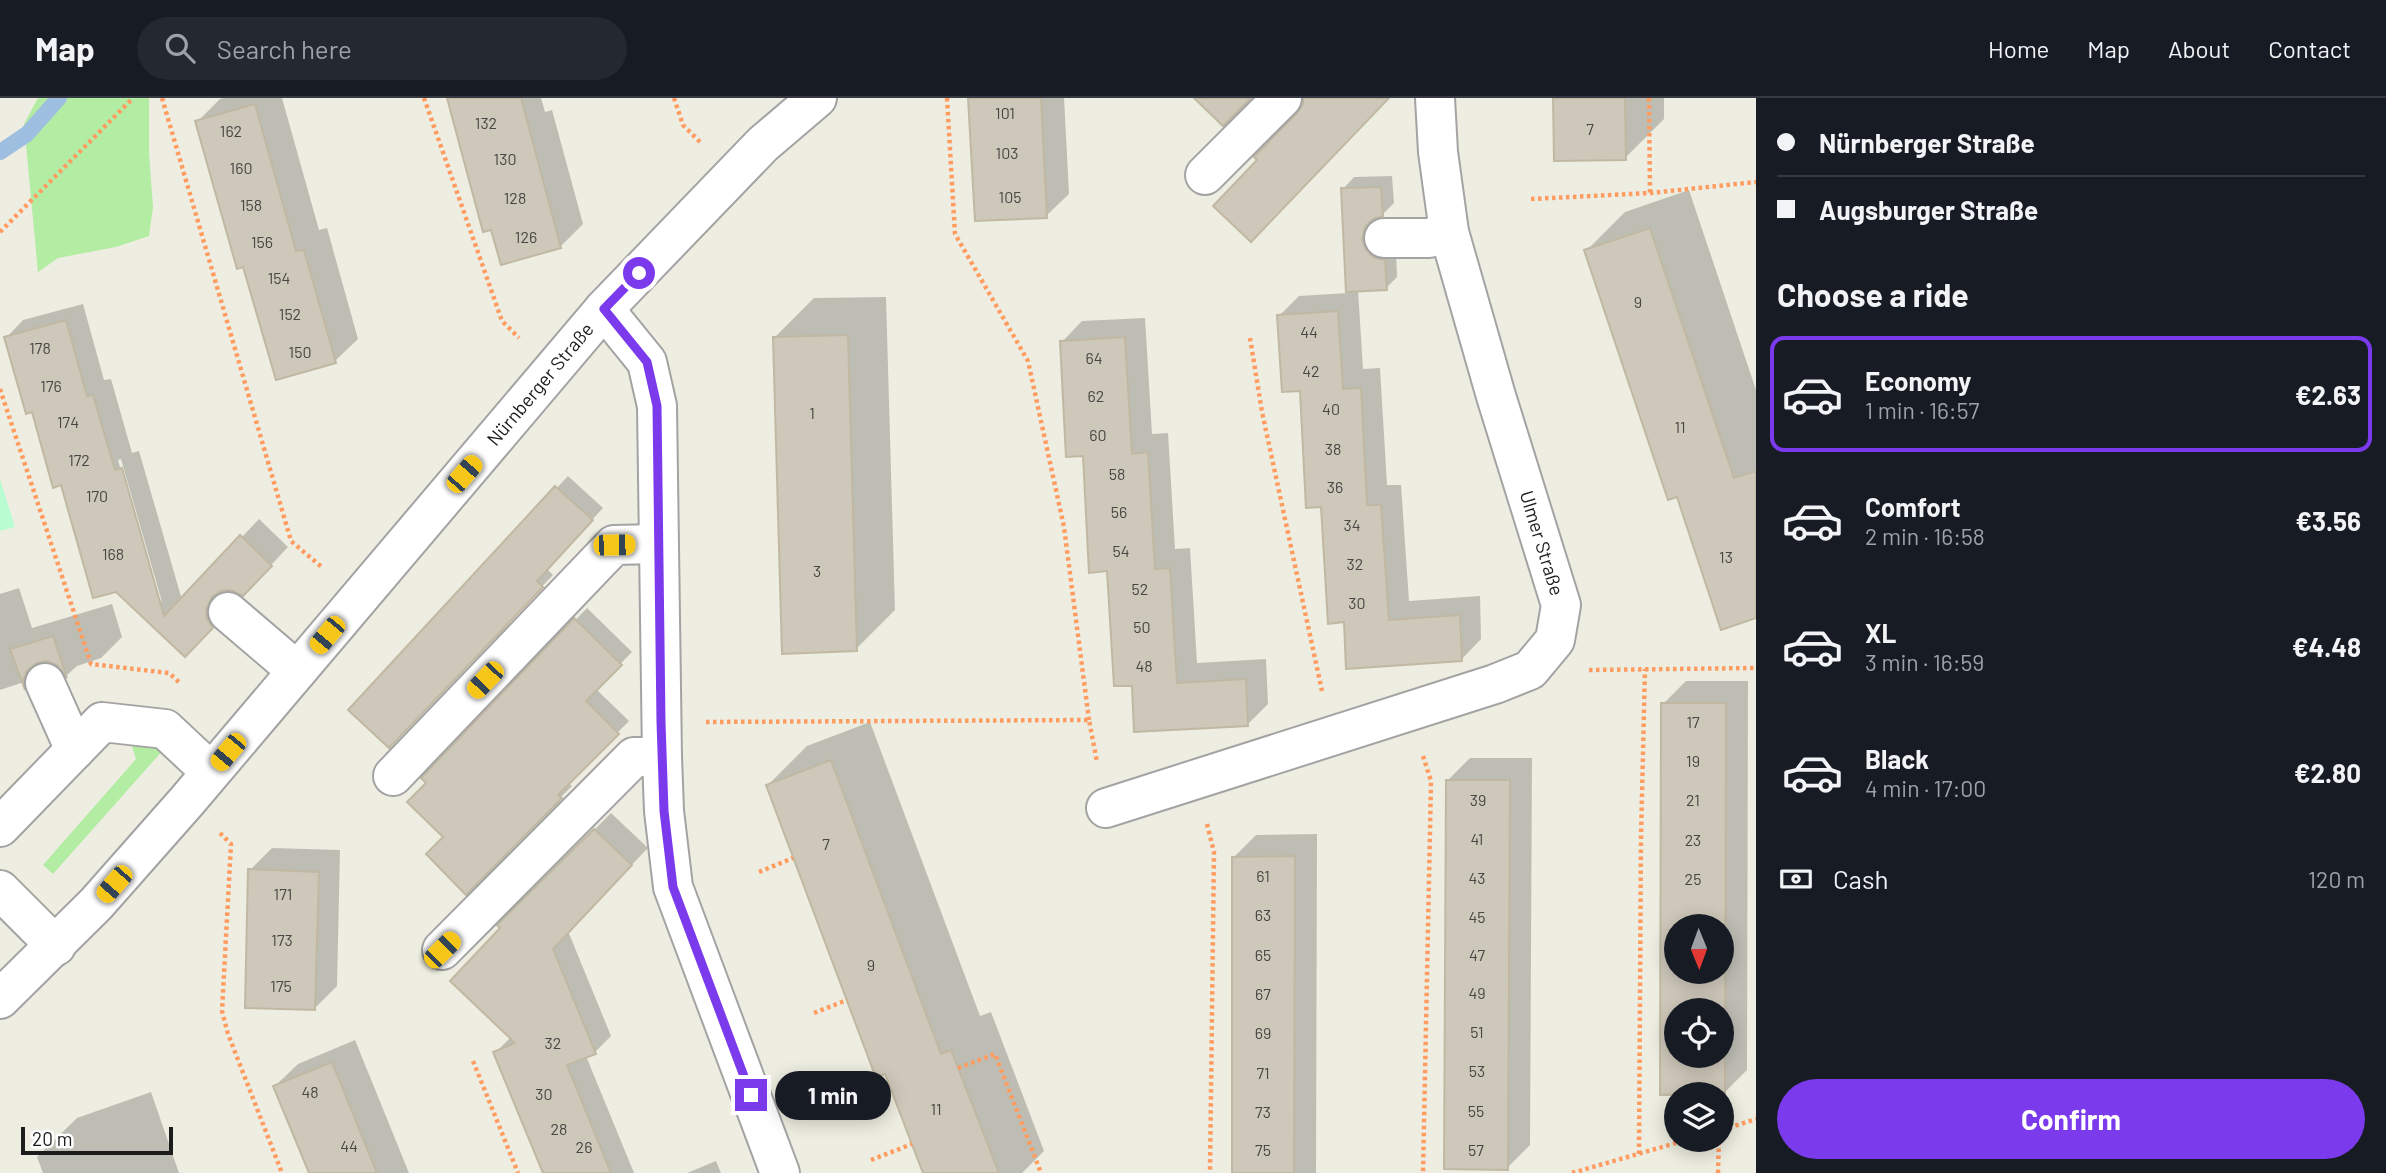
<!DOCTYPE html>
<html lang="en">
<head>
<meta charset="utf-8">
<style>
  :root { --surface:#171b24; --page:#242831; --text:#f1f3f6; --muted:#9ea1a6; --line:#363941; --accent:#7c3aed }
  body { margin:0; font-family:Barlow,sans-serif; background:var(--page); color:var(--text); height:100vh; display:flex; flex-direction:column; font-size:26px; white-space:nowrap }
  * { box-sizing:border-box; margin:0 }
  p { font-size:23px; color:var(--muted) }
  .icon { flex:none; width:38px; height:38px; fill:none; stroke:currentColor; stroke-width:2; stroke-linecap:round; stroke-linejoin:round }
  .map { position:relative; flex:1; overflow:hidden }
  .side { display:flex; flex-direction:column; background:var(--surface); width:630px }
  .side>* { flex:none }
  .top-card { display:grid; align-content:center; height:154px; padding:0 21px; background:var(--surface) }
  .needle { width:46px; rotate:179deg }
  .controls { position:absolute; left:1664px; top:816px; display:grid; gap:14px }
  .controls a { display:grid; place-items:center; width:70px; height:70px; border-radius:50%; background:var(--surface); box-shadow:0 4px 18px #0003; font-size:35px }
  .scale { position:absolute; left:21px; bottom:18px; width:152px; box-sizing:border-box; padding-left:7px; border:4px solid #1c1c1c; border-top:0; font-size:19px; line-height:24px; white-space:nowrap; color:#1c1c1c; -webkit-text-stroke:5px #fff; paint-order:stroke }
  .end { position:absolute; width:32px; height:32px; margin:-16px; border:9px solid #7c3aed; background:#fff; box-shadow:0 0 0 4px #fff }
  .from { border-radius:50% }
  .bubble { position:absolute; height:49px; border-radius:24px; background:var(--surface); box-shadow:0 4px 18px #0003; font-size:23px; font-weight:700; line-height:49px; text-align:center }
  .car { position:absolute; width:21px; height:42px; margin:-21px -10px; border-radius:9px; box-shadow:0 0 5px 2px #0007; background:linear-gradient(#f5c518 24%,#345 0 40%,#f5c518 0 76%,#345 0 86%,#f5c518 0) }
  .top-card b { display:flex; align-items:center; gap:24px; height:66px; font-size:26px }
  .top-card b+b { border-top:2px solid var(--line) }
  .top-card i { width:18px; height:18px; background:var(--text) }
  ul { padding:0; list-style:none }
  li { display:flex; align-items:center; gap:21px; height:116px; margin:0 14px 10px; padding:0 7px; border:4px solid transparent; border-radius:14px }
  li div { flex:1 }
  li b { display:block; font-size:26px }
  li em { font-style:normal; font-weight:700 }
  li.selected { border-color:var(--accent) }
  li>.icon { width:63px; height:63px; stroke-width:1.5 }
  h2 { padding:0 21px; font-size:32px; line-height:84px }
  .pay { display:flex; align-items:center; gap:18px; height:77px; padding:0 21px; font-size:26px }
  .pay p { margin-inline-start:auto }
  .cta { display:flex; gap:14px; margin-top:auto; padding:14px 21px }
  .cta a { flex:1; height:80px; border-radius:42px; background:var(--accent); color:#fff; font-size:28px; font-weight:700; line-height:80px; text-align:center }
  header { display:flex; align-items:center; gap:42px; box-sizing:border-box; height:98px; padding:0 35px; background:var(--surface); border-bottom:2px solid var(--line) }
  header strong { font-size:33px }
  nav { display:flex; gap:38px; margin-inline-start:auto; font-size:24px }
  .search { width:490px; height:63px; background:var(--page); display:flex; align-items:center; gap:18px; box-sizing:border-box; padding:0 24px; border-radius:38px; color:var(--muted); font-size:26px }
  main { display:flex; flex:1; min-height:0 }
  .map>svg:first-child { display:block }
</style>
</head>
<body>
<header>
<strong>Map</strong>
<div class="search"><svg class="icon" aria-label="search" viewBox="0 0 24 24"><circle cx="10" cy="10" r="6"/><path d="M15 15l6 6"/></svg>Search here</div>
<nav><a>Home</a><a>Map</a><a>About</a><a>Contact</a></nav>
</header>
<main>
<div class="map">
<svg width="1756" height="1075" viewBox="0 0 1756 1075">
  <rect width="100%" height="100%" fill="#eeede1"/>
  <g fill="#b3eca3">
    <path d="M38 0H149V55L153 109 149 138 116 149 58 160 38 174 24 26Z"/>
    <path d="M130 643 164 651 53 776 43 767 136 661Z"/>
  </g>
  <path fill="#bafcd1" d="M0 381 15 429 0 433Z"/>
  <g fill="#0003" fill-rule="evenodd">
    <path d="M224 0H282L319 132 327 130 358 241 335 263 245 167 197 24 220 1Z"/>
    <path d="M448 0H541L545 14 552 12 583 126 560 149Z"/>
    <path d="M970 0H1064L1069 96 1046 118Z"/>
    <path d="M1555 0H1664V21L1625 60Z"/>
    <path d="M1392 78 1394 105 1382 117 1375 119 1373 128 1396 151 1397 179 1386 190 1358 192 1363 271 1380 270 1387 387H1401L1409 503 1480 498 1481 541 1461 562 1345 523 1301 291 1279 218 1299 198 1348 195 1343 91 1354 79Z"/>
    <path d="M1689 92 1756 292V518L1678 397 1586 153 1625 114Z"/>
    <path d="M886 199 895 512 856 551 775 239 814 200Z"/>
    <path d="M83 206 104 282 111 281 132 355 139 353 182 502 259 421 288 449 261 478 223 491 224 503 230 511 185 557 62 385 6 240 23 222ZM121 361 162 504 157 499 118 362Z"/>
    <path d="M1145 220 1152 336 1168 335 1175 451 1190 450 1197 565 1266 561 1268 606 1248 626 1134 586 1062 244 1082 223Z"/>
    <path d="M568 378 603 410 547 471 553 477 389 648 351 611Z"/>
    <path d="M19 490 32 530 112 506 122 539 101 560 77 568 67 577 58 565 44 562 45 570 25 589 24 584 0 592V496Z"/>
    <path d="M587 510 632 554 596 591 629 623 568 685 572 688 466 794 445 739 429 685 424 680Z"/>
    <path d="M1686 583H1748L1747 972 1724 995H1662L1663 606ZM1676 828H1722V873H1676ZM1676 912H1722V957H1676Z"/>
    <path d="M870 624 980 918 991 914 1044 1053 1022 1075H926L768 687 807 648Z"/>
    <path d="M1470 660H1532L1530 1047 1507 1070 1448 682Z"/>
    <path d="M611 715 648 750 568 833 611 938 595 954 586 958 634 1075H545L495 955 511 939 503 830 500 827Z"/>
    <path d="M1317 736 1316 1075H1234V759L1256 737Z"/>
    <path d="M272 750 340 752 337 888 315 910 250 772Z"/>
    <path d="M355 942 409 1075H311L275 988 298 966Z"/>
    <path d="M151 994 179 1075H43L37 1059 77 1020Z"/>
    <path d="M716 1063 721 1075H687Z"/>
  </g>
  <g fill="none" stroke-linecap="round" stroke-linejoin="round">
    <path stroke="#9ebfdf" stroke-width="16" d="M0 54 27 36 59 0"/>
  </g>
  <g fill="#cec8ba" stroke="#c0b8a2" stroke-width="2" fill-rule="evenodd">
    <path d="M447 0H521L561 150 501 167 491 132 483 134Z"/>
    <path d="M968 0H1041L1047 120 975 123Z"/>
    <path d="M1194 0H1251L1223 28Z"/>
    <path d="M1303 0H1389L1251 144 1213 108 1257 62 1254 59 1297 15 1303 6Z"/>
    <path d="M1553 0H1625L1626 62 1554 63Z"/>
    <path d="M255 6 296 153 304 152 336 265 276 282 243 169 237 171 195 23Z"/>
    <path d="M1381 89 1383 118 1373 121 1365 129 1362 141 1365 150 1373 159 1385 162 1387 192 1346 194 1341 90Z"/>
    <path d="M1650 130 1734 380 1756 373V520L1721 532 1677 399 1668 402 1584 152Z"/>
    <path d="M1338 213 1343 291 1361 290 1367 407H1381L1389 522 1460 517 1462 563 1346 571 1344 524 1328 526 1321 409 1306 410 1300 293 1282 294 1277 217Z"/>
    <path d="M66 222 87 298 93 297 115 372 122 370 164 518 240 437 272 468 243 498 231 492 221 493 212 499 206 511 207 521 213 530 185 559 116 494 93 500 61 387 53 390 32 314 26 316 4 239Z"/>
    <path d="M848 237 857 553 782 556 773 239Z"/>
    <path d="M1125 239 1132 356 1148 354 1155 471 1170 470 1177 585 1246 581 1248 628 1134 634 1132 588H1114L1107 473 1089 475 1083 358 1066 359 1060 243Z"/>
    <path d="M555 388 593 422 537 483 543 489 389 650 348 612Z"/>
    <path d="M574 520 622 567 586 603 619 636 558 697 562 700 466 797 426 756 443 739 407 704 426 685 421 680Z"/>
    <path d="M53 538 67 580 57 567 47 563 37 565 27 573 23 582 25 592 10 551Z"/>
    <path d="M1661 605H1726L1725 996 1660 997ZM1676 828H1722V873H1676ZM1676 912H1722V957H1676Z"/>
    <path d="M831 662 941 956 951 952 999 1075H923L885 976 876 980 766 687Z"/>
    <path d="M1446 682H1510L1508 1072 1444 1071Z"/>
    <path d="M594 731 632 767 553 851 596 956 567 967 611 1075H543L493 954 515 945 450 883 500 830 497 827Z"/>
    <path d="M1295 758 1294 1075H1232V759Z"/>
    <path d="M248 771 319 774 315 912 245 910Z"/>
    <path d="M332 964 377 1075H309L273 988Z"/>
  </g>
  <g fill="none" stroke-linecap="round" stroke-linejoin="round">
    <g stroke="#a3a3a3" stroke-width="42">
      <g id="minor">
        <path d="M1205 77 1282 0"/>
        <path d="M1384 140H1429L1449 134"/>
        <path d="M604 211 647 264 657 308 662 659 664 713 673 789 780 1075"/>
        <path d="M228 514 297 573"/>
        <path d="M45 585 75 652"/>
        <path d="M393 678 614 447 658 446"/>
        <path d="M1106 710 1495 586 1530 572 1555 542 1561 507 1496 298 1449 134 1438 54 1435 0"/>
        <path d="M0 729 102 624 165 631 211 674"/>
        <path d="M0 792 56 848"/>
        <path d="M442 852 634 659H662"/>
        <path d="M0 901 96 806 187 703 604 211 763 46 817 0"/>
      </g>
    </g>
    <g stroke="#ff9c61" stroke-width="4.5" stroke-dasharray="3.5 3.5" stroke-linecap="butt">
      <path d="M162 0 291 443 323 470"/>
      <path d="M424 0 502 223 519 240"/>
      <path d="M674 0 683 27 700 44"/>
      <path d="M947 0 955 136 1028 263 1064 429 1089 622"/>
      <path d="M1649 0 1650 95"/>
      <path d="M1531 101 1650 95 1756 84"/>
      <path d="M0 134 133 0"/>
      <path d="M1250 240 1262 314 1322 593"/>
      <path d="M0 291 91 566 169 575 181 586"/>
      <path d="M1589 572 1756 570"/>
      <path d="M706 624 1089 622 1097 664"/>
      <path d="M1423 658 1431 683 1423 1075"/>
      <path d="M1207 726 1214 754 1210 1075"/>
      <path d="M220 735 231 746 222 913 228 936 282 1075"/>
      <path d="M759 774 793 760"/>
      <path d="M814 915 847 902"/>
      <path d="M473 963 518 1075"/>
      <path d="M958 970 995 956 1041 1075"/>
      <path d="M1722 1032 1756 1021"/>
      <path d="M1639 1056 1641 739 1645 571"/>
      <path d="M871 1062 912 1046"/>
      <path d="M1572 1075 1690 1041"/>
      <path d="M1718 1075 1719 1041"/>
    </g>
    <use href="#minor" stroke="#fff" stroke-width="38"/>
  </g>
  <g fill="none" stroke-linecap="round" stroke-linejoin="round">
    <path stroke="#7c3aed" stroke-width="9" d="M639 175 604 211 647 264 657 308 661 624 664 713 673 789 751 997"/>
  </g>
  <g text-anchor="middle" stroke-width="7" stroke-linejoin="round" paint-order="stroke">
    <g font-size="16" fill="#484744">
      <text x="1005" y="21">101</text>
      <text x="486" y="31">132</text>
      <text x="1590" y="37">7</text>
      <text x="231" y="39">162</text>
      <text x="1007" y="61">103</text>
      <text x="505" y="67">130</text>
      <text x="241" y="76">160</text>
      <text x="1010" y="105">105</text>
      <text x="515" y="106">128</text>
      <text x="251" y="113">158</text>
      <text x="526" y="145">126</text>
      <text x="262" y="150">156</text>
      <text x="279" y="186">154</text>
      <text x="1638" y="210">9</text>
      <text x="290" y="222">152</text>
      <text x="1309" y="240">44</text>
      <text x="40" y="256">178</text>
      <text x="300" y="260">150</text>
      <text x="1094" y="266">64</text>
      <text x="1311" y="279">42</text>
      <text x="51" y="294">176</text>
      <text x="1096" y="304">62</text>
      <text x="1331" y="317">40</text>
      <text x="812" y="321">1</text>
      <text x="68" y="330">174</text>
      <text x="1680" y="335">11</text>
      <text x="1098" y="343">60</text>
      <text x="1333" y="357">38</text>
      <text x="79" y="368">172</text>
      <text x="1117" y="382">58</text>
      <text x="1335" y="395">36</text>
      <text x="97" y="404">170</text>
      <text x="1119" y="420">56</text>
      <text x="1352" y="433">34</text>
      <text x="1121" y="459">54</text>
      <text x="113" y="462">168</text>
      <text x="1726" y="465">13</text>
      <text x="1355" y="472">32</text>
      <text x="817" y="479">3</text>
      <text x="1140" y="497">52</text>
      <text x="1357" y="511">30</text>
      <text x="1142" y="535">50</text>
      <text x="1144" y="574">48</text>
      <text x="1693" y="630">17</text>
      <text x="1693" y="669">19</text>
      <text x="1478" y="708">39</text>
      <text x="1693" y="708">21</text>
      <text x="1477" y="747">41</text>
      <text x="1693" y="748">23</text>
      <text x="826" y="752">7</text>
      <text x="1263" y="784">61</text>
      <text x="1477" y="786">43</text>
      <text x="1693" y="787">25</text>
      <text x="283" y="802">171</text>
      <text x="1263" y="823">63</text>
      <text x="1477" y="825">45</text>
      <text x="282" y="848">173</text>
      <text x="1263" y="863">65</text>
      <text x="1477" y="863">47</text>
      <text x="871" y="873">9</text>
      <text x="281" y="894">175</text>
      <text x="1477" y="901">49</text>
      <text x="1263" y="902">67</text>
      <text x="1477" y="940">51</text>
      <text x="1263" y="941">69</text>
      <text x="553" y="951">32</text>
      <text x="1477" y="979">53</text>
      <text x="1263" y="981">71</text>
      <text x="310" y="1000">48</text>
      <text x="544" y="1002">30</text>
      <text x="936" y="1017">11</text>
      <text x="1476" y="1019">55</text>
      <text x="1263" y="1020">73</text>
      <text x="559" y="1037">28</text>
      <text x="349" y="1054">44</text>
      <text x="584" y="1055">26</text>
      <text x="1263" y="1058">75</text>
      <text x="1476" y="1058">57</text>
    </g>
    <g font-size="19" fill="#1c1c1c" stroke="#fff">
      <text transform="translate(540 286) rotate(-50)" y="7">Nürnberger Straße</text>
      <text transform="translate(1542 445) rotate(73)" y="7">Ulmer Straße</text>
    </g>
  </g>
</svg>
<div class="controls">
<a><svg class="needle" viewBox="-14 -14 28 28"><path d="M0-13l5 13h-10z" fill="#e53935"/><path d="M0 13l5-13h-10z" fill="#9ea1a6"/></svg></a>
<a><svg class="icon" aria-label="locate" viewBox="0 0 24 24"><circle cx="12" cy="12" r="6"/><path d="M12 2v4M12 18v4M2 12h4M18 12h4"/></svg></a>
<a><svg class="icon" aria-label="layers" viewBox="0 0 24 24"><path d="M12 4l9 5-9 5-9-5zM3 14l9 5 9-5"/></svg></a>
</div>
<div class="scale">20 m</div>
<i class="end from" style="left:639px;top:175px"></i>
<i class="end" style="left:751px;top:997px"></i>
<div class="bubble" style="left:775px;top:973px;width:116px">1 min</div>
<i class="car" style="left:464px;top:376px;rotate:41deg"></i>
<i class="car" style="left:614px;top:447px;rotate:89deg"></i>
<i class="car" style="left:327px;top:537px;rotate:220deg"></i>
<i class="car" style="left:485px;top:582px;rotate:224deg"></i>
<i class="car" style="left:228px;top:654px;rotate:220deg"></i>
<i class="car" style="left:114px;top:786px;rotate:221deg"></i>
<i class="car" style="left:442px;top:852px;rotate:45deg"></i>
</div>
<section class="side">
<div class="top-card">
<b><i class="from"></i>Nürnberger Straße</b>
<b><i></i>Augsburger Straße</b>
</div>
<h2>Choose a ride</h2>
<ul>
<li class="selected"><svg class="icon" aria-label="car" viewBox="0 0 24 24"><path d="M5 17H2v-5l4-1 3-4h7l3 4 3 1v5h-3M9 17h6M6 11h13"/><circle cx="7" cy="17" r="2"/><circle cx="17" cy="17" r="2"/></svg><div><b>Economy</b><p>1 min · 16:57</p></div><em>€2.63</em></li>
<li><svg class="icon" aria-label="car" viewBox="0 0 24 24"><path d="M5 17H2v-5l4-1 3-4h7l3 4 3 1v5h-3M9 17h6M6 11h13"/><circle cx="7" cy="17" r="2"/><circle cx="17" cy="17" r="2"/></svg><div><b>Comfort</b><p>2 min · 16:58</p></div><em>€3.56</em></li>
<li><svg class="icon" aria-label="car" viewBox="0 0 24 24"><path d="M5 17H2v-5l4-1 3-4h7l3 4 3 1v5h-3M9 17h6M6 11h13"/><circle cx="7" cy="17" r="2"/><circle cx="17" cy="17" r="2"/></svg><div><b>XL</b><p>3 min · 16:59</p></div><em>€4.48</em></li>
<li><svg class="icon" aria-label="car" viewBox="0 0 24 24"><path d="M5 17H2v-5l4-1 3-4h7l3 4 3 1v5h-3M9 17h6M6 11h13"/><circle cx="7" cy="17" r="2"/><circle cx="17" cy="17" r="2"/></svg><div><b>Black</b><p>4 min · 17:00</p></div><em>€2.80</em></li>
</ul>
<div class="pay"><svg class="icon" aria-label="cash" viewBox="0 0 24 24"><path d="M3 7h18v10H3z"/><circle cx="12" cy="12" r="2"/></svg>Cash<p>120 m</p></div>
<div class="cta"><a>Confirm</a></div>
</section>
</main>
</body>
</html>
